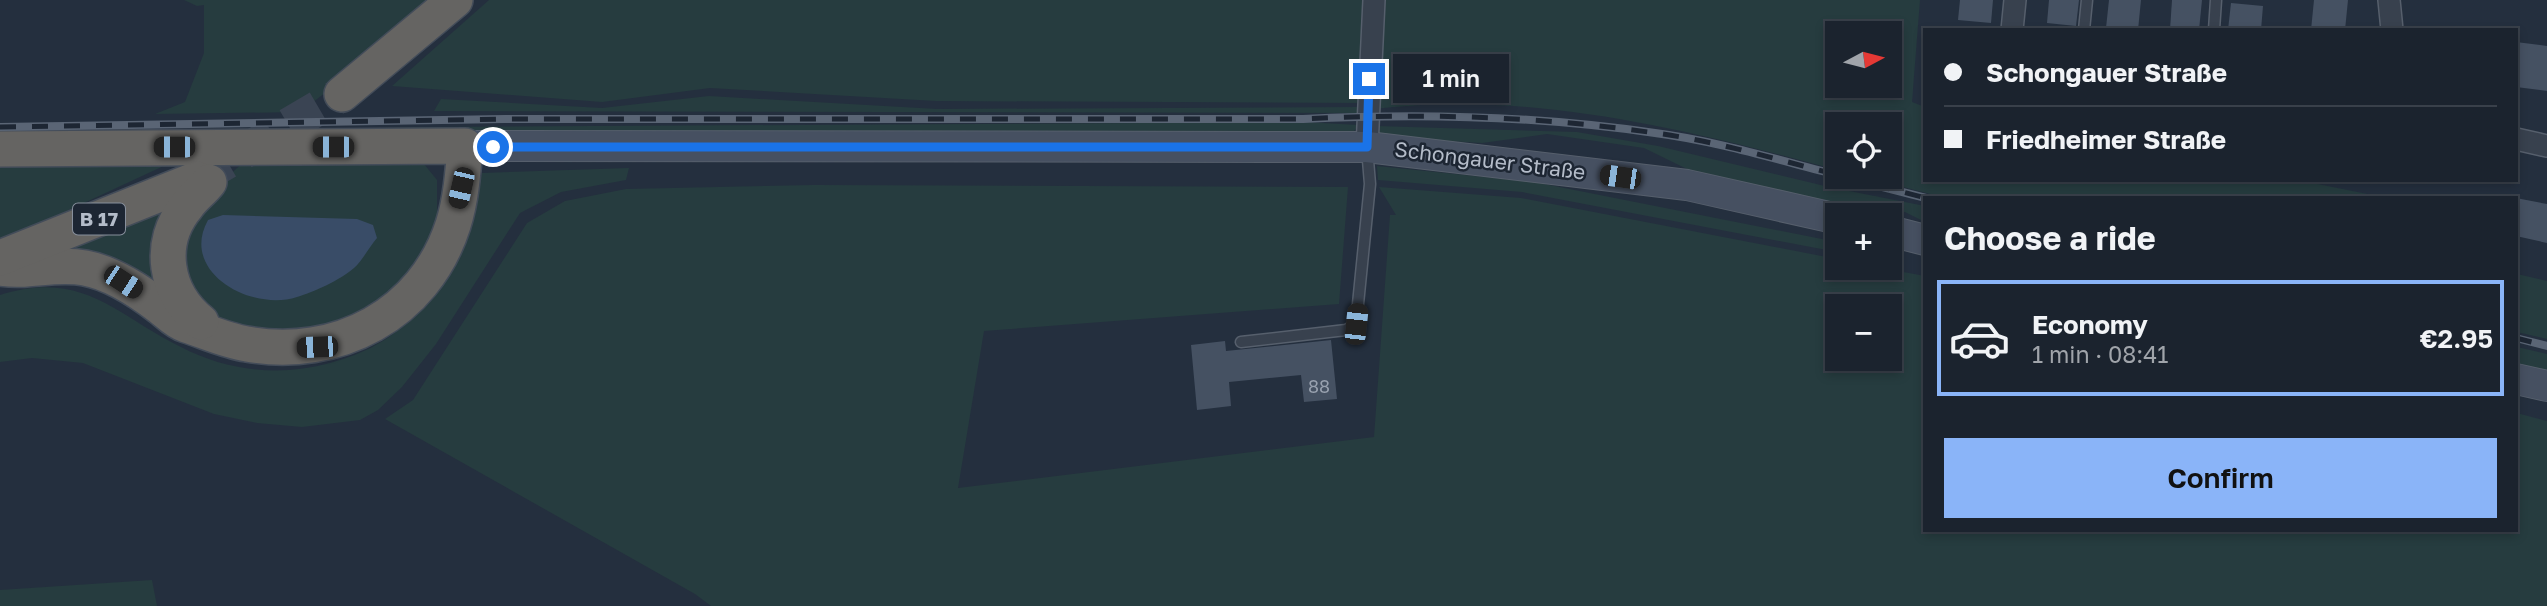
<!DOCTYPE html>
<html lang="en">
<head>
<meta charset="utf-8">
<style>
  :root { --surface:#1b232e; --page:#282f3a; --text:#f1f3f6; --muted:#a0a4aa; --line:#39404a; --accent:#8ab4f8 }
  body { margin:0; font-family:"Golos Text",sans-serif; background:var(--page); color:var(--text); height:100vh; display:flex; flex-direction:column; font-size:26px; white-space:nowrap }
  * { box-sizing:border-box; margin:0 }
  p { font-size:23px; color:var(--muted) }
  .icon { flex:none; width:38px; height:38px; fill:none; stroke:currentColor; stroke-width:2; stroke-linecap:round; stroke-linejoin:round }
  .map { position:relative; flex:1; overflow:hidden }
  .side { position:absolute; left:1923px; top:196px; width:595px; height:336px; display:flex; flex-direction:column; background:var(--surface); border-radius:0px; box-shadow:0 4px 10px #0003,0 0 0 2px var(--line) }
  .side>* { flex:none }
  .banner { position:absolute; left:1923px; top:28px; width:595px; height:154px; border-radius:0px; box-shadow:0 4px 10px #0003,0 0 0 2px var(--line); display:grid; align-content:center; height:154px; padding:0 21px; background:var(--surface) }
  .needle { width:46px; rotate:83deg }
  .fabs { position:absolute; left:1825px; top:21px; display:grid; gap:14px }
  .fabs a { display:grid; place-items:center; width:77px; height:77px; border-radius:0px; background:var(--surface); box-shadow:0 4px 10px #0003,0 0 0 2px var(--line); font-size:35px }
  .end { position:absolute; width:32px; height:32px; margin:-16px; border:9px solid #1a73e8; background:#fff; box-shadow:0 0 0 4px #fff }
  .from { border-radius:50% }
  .bubble { position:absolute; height:49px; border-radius:0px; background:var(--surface); box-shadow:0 4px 10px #0003,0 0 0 2px var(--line); font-size:23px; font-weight:600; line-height:49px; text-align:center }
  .car { position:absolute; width:21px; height:42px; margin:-21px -10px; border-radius:9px; box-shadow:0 0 5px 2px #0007; background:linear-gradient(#222 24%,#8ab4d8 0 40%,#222 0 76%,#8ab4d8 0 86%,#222 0) }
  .banner b { display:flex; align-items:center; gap:24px; height:66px; font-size:26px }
  .banner b+b { border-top:2px solid var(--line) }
  .banner i { width:18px; height:18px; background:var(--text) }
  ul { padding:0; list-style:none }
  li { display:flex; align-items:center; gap:21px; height:116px; margin:0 14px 10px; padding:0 7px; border:4px solid transparent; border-radius:0px }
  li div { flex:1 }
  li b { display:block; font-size:26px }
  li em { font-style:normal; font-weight:600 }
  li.on { border-color:var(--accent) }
  li>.icon { width:63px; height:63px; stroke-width:1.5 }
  h2 { padding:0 21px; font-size:32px; line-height:84px }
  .cta { display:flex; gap:14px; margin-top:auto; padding:14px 21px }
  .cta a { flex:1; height:80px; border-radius:0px; background:var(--accent); color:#111; font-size:28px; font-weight:600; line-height:80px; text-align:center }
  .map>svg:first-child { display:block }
</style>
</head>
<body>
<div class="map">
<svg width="2547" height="606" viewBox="0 0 2547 606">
  <rect width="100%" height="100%" fill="#242f3e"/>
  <g fill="#263c3f" fill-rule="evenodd">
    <path d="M184 0H447L300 112 155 114 185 102 204 53V5L197 6Z"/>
    <path d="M489 0H1370L1364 103 936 101 710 88 602 102 392 86Z"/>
    <path d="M1378 0H1920L1912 102 1925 107V180H2298L2387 198H1946L1864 177H1890V124H1838L1837 170C1715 137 1589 105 1462 104 1432 103 1401 107 1371 109ZM1838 33H1890V86H1838Z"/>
    <path d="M709 96 937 109 1359 107V113L434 111 441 99 602 108Z"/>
    <path d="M1304 122 1358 125 1353 133 0 135 437 127Z"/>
    <path d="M1376 126 1577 132 1658 146 1829 187 1925 206V222L1905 212 1881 214 1687 169 1644 148 1547 134 1482 143 1380 137Z"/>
    <path d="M198 150 0 242V154Z"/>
    <path d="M245 161 424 164 437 180V216L426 259 396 295 309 335 224 326 191 293 178 234 187 213Z"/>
    <path d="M1377 166 1534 182 1837 242V252L1522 192 1378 180Z"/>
    <path d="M629 168 626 180 561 192 520 213 436 344 402 387 378 410 360 420 302 427 257 423 214 414 83 363 32 358 0 362V295C83 269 114 314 181 347 227 371 280 377 330 363 356 356 387 343 405 323 413 313 419 298 426 286 448 250 474 215 482 173Z"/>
    <path d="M814 185 1348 187 1339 304 984 331 958 488 1374 437 1390 215H1396L1379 187 1521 198 1837 259 1838 268H1882L1925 276V530H2516L2517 413 2547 421V606H711L695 594 385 419 413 400 527 223 565 201 626 189ZM1838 306H1890V359H1838Z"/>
    <path d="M166 196C151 238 162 259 176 299L50 258Z"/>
    <path d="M2517 274 2547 281V339L2517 332Z"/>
    <path d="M2517 347 2547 354V374L2517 366Z"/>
    <path d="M152 580 157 606H0V590Z"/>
  </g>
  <path fill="#394c67" d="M223 215 357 219 373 225 377 238C369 247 363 260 354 268 340 280 314 292 297 297 251 312 179 272 208 220Z"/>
  <g fill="#455162">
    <path d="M1960 0H1993L1991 23 1958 20Z"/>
    <path d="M2049 0H2079L2076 26 2047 23Z"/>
    <path d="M2109 0H2141L2138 30 2106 28Z"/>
    <path d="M2172 0H2202L2199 30H2170Z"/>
    <path d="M2314 0H2348L2345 30H2311Z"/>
    <path d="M2231 3 2263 6 2261 30H2228Z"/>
    <path d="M2516 42 2547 46V91L2516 87Z"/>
    <path d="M2516 198 2547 204V243L2516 236Z"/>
    <path d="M1331 340 1337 399 1304 402 1301 375 1229 382 1231 406 1197 410 1191 345 1225 341 1226 351Z"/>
  </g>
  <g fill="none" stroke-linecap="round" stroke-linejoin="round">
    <path stroke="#3a4453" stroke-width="35" stroke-dasharray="35 18" stroke-linecap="butt" d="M197 179 342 94"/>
    <g stroke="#565f6c" stroke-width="13">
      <g id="service">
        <path d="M2084 30 2087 0"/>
        <path d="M2214 30 2216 0"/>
        <path d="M1241 342 1346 330 1356 324 1370 184 1367 148"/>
      </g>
    </g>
    <g stroke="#565f6c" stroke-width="24">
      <g id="minor">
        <path d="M2389 0 2392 30"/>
        <path d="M2012 30 2015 0"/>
        <path d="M2516 139 2547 146"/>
        <path d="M1367 147 1374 0"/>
      </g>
    </g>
    <g stroke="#565f6c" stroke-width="32">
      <g id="secondary">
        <path d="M465 146 1367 147 1687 185 1838 219"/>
        <path d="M1890 231 1925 240"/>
        <path d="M2516 379 2547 386"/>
      </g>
    </g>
    <g stroke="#434c59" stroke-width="38">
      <g id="trunk">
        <path d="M342 94 455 0"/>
        <path d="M0 149 465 146C463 173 461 200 453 225 424 315 337 360 247 344 227 341 205 331 186 325 176 322 168 313 160 307 138 290 112 273 85 268 56 262 28 273 0 268"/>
        <path d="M0 258 197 179"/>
        <path d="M201 322C165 293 156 243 187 206 193 197 202 191 209 182"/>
      </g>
    </g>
    <use href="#service" stroke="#38414e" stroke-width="10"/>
    <use href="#minor" stroke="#38414e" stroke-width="21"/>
    <use href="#secondary" stroke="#465061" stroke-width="30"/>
    <use href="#trunk" stroke="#656462" stroke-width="35"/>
    <g stroke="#5a6575" stroke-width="8">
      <g id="rail">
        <path d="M0 127 505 119H1303C1420 113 1539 116 1655 133 1717 141 1778 160 1838 175"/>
        <path d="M1843 177 1926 198"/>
        <path d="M2516 338 2547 346"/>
      </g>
    </g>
    <use href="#rail" stroke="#1d2633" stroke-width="5" stroke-dasharray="16" stroke-linecap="butt"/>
  </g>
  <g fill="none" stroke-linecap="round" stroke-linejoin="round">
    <path stroke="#1a73e8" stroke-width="9" d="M493 147H1367L1369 79"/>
  </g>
  <g text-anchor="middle" stroke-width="5" stroke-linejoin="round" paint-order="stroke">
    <g font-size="18" fill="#98a1af">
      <text x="1319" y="393">88</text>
    </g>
    <rect fill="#1d2633" stroke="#878f9c" stroke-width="2" x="73" y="203.5" width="52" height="31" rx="5"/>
    <g font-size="19" font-weight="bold" fill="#b4bcc9">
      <text x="99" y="226">B 17</text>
    </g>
    <g font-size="21" fill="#b4bcc9" stroke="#1d2633">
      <text transform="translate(1490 161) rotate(7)" y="7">Schongauer Straße</text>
    </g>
  </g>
</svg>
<div class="fabs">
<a><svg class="needle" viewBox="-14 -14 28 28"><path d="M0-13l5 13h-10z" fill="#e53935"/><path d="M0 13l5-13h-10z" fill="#a0a4aa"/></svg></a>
<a><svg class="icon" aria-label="locate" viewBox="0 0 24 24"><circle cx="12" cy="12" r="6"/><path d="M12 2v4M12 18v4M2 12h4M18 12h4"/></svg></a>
<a>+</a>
<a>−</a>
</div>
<i class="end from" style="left:493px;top:147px"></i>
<i class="end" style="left:1369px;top:79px"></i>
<div class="bubble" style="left:1393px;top:54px;width:116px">1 min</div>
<i class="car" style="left:174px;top:147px;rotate:270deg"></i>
<i class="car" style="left:333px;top:147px;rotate:270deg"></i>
<i class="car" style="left:1620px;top:177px;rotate:278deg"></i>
<i class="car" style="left:461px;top:188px;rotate:193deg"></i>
<i class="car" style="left:123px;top:282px;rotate:123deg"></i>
<i class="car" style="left:1356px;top:324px;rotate:6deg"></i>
<i class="car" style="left:317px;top:347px;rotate:268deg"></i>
<div class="banner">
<b><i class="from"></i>Schongauer Straße</b>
<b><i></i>Friedheimer Straße</b>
</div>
<section class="side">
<h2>Choose a ride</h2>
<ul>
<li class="on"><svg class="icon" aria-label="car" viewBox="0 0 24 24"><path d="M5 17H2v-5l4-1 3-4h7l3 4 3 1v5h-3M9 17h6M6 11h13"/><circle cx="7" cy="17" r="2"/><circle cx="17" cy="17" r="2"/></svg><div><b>Economy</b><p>1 min · 08:41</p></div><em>€2.95</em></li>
</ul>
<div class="cta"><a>Confirm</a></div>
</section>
</div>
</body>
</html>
